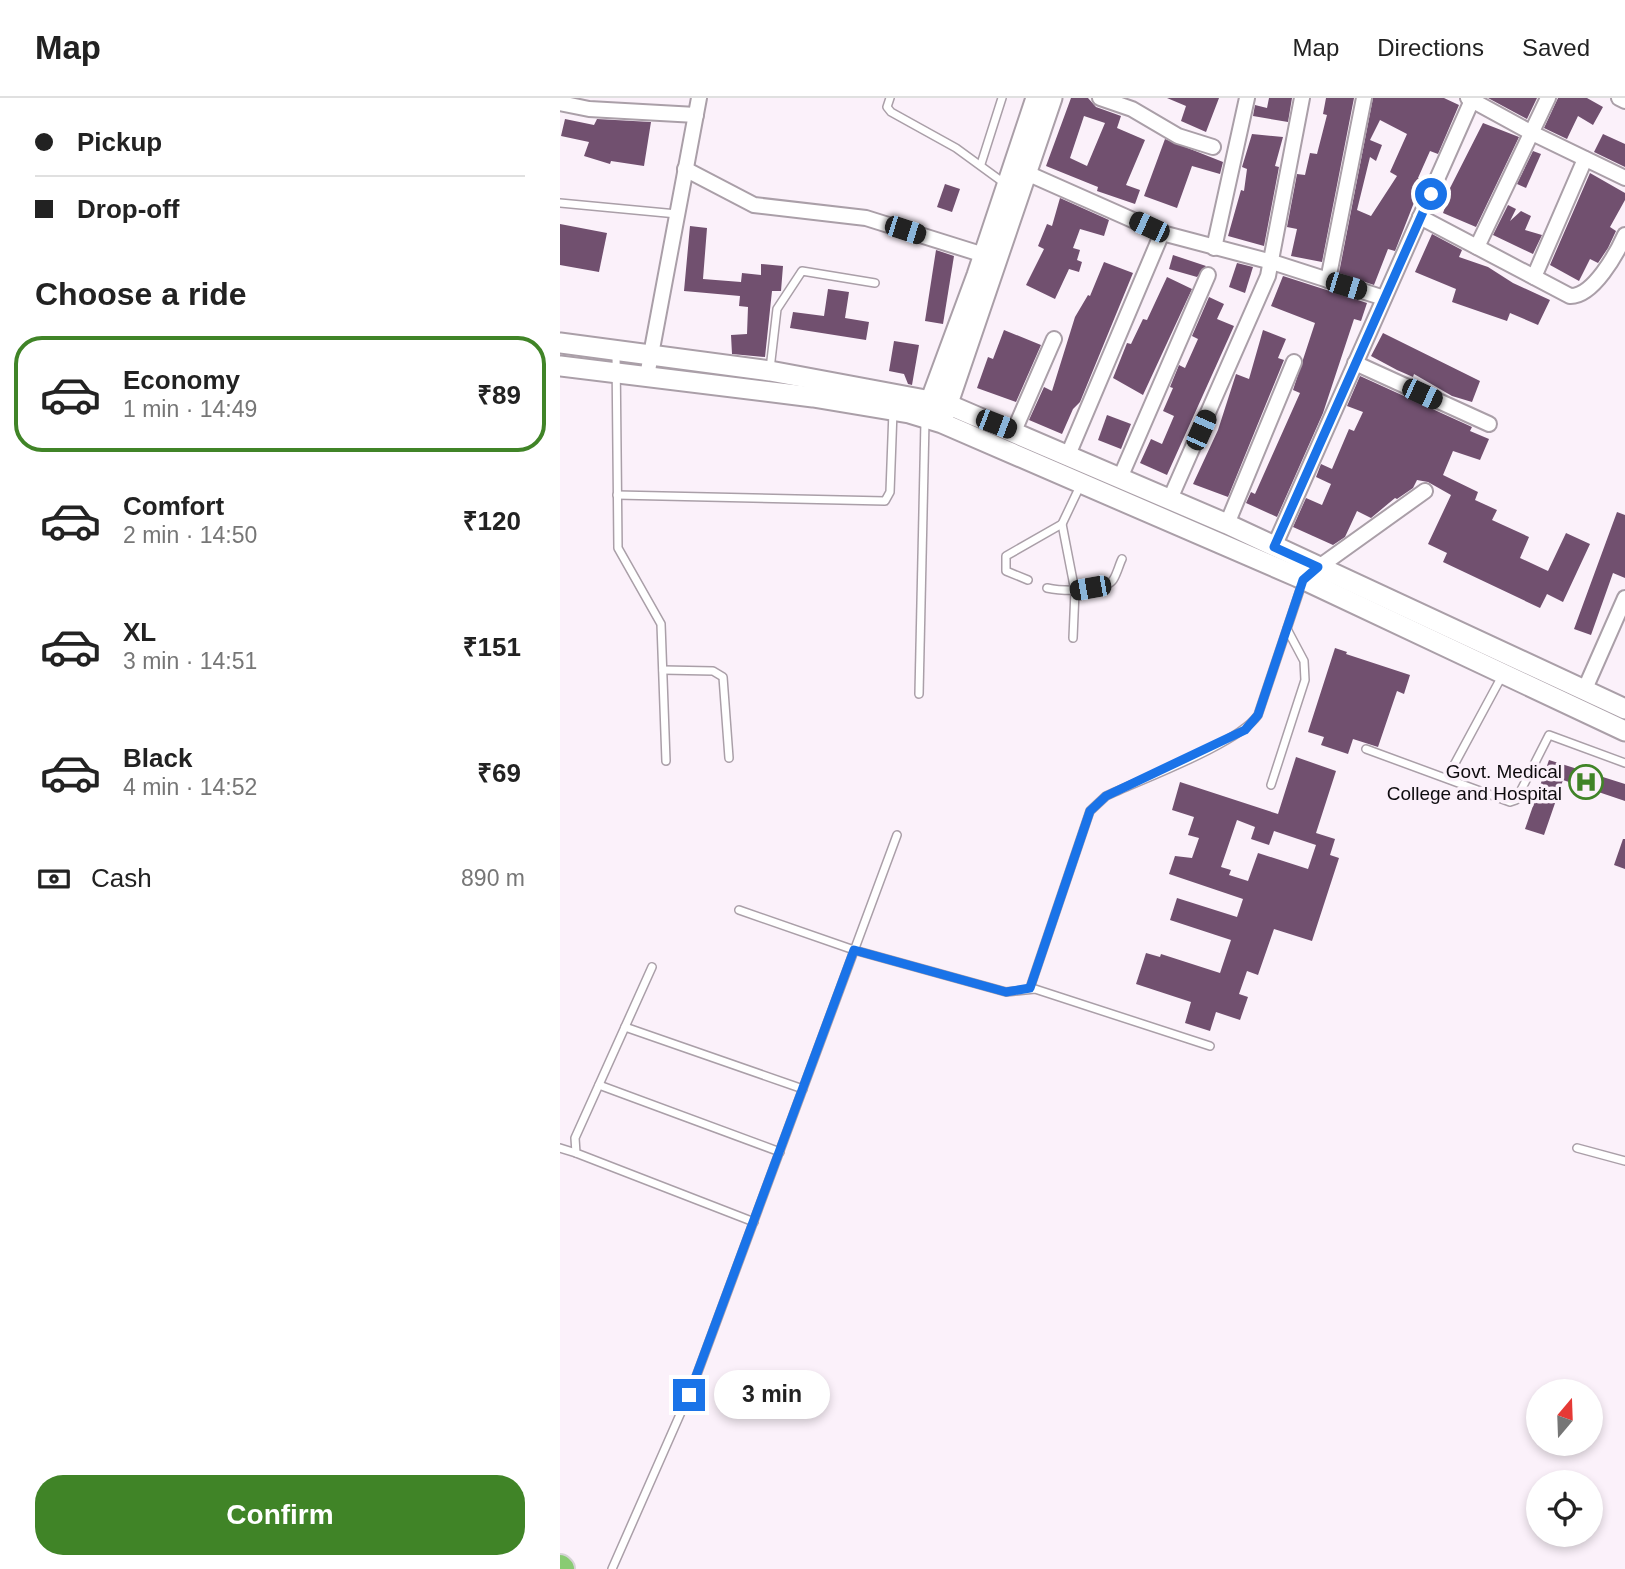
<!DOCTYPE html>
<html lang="en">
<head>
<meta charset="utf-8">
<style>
  :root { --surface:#fff; --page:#f2f2f2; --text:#222; --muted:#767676; --line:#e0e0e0; --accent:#408427 }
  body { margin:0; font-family:Helvetica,sans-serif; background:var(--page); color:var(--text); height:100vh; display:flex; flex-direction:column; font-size:26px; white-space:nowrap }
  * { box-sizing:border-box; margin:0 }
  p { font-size:23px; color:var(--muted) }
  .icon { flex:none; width:38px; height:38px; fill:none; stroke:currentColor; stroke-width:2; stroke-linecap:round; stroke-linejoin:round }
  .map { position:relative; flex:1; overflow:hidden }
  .drawer { display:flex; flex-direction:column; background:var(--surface); width:560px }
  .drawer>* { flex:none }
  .top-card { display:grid; align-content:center; height:154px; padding:0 35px; background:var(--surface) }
  .needle { width:46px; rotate:19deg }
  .controls { position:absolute; left:966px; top:1281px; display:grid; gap:14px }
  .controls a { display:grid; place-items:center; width:77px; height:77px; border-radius:50%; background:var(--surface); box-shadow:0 4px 10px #0003; font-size:35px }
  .end { position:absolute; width:32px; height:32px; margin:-16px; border:9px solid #1a73e8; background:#fff; box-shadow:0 0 0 4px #fff }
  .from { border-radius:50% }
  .bubble { position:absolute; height:49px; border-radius:24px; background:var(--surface); box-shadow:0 4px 10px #0003; font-size:23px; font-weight:800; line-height:49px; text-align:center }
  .car { position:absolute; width:21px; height:42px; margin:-21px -10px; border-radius:9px; box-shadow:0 0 5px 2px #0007; background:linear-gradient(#222 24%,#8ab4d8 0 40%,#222 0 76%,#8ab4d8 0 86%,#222 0) }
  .top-card b { display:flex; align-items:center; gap:24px; height:66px; font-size:26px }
  .top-card b+b { border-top:2px solid var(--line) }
  .top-card i { width:18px; height:18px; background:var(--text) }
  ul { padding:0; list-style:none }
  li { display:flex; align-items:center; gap:21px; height:116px; margin:0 14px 10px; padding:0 21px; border:4px solid transparent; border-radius:28px }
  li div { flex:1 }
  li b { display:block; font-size:26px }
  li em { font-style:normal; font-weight:800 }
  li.current { border-color:var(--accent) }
  li>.icon { width:63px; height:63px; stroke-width:1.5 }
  h2 { padding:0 35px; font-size:32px; line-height:84px }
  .pay { display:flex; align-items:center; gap:18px; height:77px; padding:0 35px; font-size:26px }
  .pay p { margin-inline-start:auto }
  .button { display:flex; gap:14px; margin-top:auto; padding:14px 35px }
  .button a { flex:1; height:80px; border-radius:28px; background:var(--accent); color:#fff; font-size:28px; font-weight:800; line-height:80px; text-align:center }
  header { display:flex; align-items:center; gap:42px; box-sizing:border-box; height:98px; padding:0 35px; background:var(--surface); border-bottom:2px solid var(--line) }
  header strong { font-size:33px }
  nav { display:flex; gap:38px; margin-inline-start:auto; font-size:24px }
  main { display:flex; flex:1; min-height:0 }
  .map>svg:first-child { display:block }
</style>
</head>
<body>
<header>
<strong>Map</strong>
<nav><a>Map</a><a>Directions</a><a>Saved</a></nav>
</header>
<main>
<section class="drawer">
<div class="top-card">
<b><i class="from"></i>Pickup</b>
<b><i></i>Drop-off</b>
</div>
<h2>Choose a ride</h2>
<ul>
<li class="current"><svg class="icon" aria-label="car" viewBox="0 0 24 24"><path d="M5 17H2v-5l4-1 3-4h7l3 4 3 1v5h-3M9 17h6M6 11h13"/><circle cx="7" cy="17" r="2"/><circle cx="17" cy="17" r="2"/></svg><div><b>Economy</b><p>1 min · 14:49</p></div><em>₹89</em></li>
<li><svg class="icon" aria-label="car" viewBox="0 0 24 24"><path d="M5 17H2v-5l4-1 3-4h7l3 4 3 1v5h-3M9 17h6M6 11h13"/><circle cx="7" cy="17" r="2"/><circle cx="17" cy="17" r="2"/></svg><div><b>Comfort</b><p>2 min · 14:50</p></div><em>₹120</em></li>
<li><svg class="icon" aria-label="car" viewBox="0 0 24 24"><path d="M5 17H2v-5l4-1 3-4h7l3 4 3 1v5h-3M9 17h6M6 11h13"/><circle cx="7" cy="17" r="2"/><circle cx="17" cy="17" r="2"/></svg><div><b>XL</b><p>3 min · 14:51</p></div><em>₹151</em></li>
<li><svg class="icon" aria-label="car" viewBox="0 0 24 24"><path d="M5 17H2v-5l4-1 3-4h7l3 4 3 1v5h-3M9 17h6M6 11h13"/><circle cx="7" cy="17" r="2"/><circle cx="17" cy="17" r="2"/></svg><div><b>Black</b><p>4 min · 14:52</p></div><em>₹69</em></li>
</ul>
<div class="pay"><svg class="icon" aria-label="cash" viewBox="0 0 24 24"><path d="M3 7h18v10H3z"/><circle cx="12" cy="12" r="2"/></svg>Cash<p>890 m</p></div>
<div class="button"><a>Confirm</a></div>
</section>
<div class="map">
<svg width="1065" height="1471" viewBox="0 0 1065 1471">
  <rect width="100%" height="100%" fill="#fbf1fa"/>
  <g fill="#71506f" fill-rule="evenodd">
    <path d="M511 0H528L536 9 561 18 557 30 585 42 566 87 580 92 575 106 537 93 538 89 486 68ZM524 18 545 25 527 68 510 60Z"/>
    <path d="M607 0H659L646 34 621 23 626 8Z"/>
    <path d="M709 0H732L728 24 693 18 695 7 707 10Z"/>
    <path d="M766 0H794L762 164 731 158 737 131 727 129 737 76 745 77 750 55 757 56 767 17 763 16Z"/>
    <path d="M813 0H884L899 7 878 56 870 53 858 80 861 81 852 101 855 102 837 148 835 153 828 151 814 187 779 175ZM820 22 847 36 830 74 837 78 811 118 797 112 810 59 816 63 822 47 810 42Z"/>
    <path d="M928 0H977L967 21Z"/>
    <path d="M998 0H1027L1043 9 1033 27 1018 18 1007 41 984 30Z"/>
    <path d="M5 21 34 27 37 21 91 24 84 68 51 63 50 66 24 58 29 44 1 38Z"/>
    <path d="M923 25 959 39 916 129 883 115 891 93 889 92Z"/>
    <path d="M692 36 723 39 715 68 719 69 704 148 668 138 681 92 684 93 687 71 682 69Z"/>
    <path d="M1043 36 1065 46V69L1034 54Z"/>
    <path d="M605 41 663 64 660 76 632 68 617 110 584 98Z"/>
    <path d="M973 53 981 56 966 90 957 86Z"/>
    <path d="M1030 75 1065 95V102L1050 129 1056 133 1048 150 1038 165 1030 161 1019 183 990 167Z"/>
    <path d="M385 86 400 91 392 114 377 109Z"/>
    <path d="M500 100 549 122 544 138 520 131 513 150 520 152 517 162 522 164 519 174 509 171 495 201 466 187 484 151 478 148 487 126 492 128Z"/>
    <path d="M948 107 956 111 950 123 961 113 971 118 965 132 982 137 973 156 933 137Z"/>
    <path d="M0 126 47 135 39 174 0 167Z"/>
    <path d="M130 128 147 130 143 181 181 184 182 175 201 177V166L223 168 221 193H212L205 259 172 256 171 237 187 236 188 209 179 208 180 198 124 193Z"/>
    <path d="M872 136 902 152 899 159 928 169 953 185 990 202 978 227 950 215 947 223 892 204 896 191 855 174Z"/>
    <path d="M376 152 394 158 383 226 365 223Z"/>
    <path d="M613 157 646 168 637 179 609 171Z"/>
    <path d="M544 164 573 175 520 304 513 311 502 336 469 322 484 289 492 293 515 219 528 197 530 198Z"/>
    <path d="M677 165 693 169 685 195 669 189Z"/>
    <path d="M723 178 807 205 801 223 794 221 763 315 717 419 686 405 691 394 695 396 740 295 733 292 755 225 711 208Z"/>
    <path d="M607 179 632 191 583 297 553 280 567 245 571 246 583 221 587 222Z"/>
    <path d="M268 191 289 194 285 220 309 224 306 242 230 230 233 214 264 218Z"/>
    <path d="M649 199 664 206 657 221 674 228 607 377 580 365 591 341 602 346 614 318 603 313 613 290 610 289 619 267 625 270 638 241 632 238Z"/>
    <path d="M444 232 481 247 456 304 417 290 428 259 433 261Z"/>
    <path d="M703 232 726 241 718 260 724 262 668 399 633 386 658 332 676 276 689 281Z"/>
    <path d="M823 235 920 283 912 304 892 298 854 276 853 279 837 272 811 258Z"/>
    <path d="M334 243 359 247 352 287 348 286 344 276 329 273Z"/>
    <path d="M800 278 912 329 910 333 929 341 920 362 893 353 883 377 918 394 915 402 937 412 932 422 969 439 960 460 988 473 1006 435 1030 446 1003 504 987 496 980 510 883 464 887 455 868 446 891 397 868 384 857 382 853 390 837 401 835 400 811 420 797 413 785 439 773 447 733 429 746 400 762 407 771 386 756 379 761 366 772 371 789 331 794 333 803 314 787 308Z"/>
    <path d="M547 317 571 326 561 351 538 342Z"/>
    <path d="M1057 414 1065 417V480L1053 475 1031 537 1014 531Z"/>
    <path d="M775 550 787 554 786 556 850 577 844 596 837 593 818 649 793 641 788 656 761 647 764 639 748 634Z"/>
    <path d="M736 659 776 673 756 735 775 741 770 757 779 760 752 843 714 831 698 877 687 873 679 896 688 899 680 922 656 914 650 933 625 925 631 904 576 886 586 855 600 859 601 856 660 875 671 842 610 822 617 800 677 819 683 801 609 776 615 758 632 760 639 740 628 737 634 719 612 712 620 684 718 716ZM677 722 695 729 691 741 709 747 714 733 756 747 748 771 698 755 688 783 669 777 671 772 661 769Z"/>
    <path d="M989 662 1065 686V703L1003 682 984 737 965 731Z"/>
    <path d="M1063 741H1065V771L1054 767Z"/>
  </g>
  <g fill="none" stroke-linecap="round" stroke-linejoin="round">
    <g stroke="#aa9fa8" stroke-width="10">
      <g id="lane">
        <path d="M330 0 327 9 331 14 396 50 444 85"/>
        <path d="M421 66 442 0"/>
        <path d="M0 105 117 116"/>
        <path d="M56 255 58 450 101 526 106 663"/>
        <path d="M210 271 217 211 242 173 315 185"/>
        <path d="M57 397 325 403 330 394 333 313"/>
        <path d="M502 426 515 493 513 540"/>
        <path d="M468 482 446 473V458L502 426 521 386"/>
        <path d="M487 490C501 493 544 495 553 482 557 476 559 467 562 461"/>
        <path d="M103 572 153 573 163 579 169 660"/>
        <path d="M359 596 365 323"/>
        <path d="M806 651 950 704 956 702 989 637 1065 665"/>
        <path d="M887 680 942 578"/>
        <path d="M711 687 745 582 744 563 727 531"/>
        <path d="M179 812 294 852 446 894 475 891 650 948"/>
        <path d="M92 869 15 1040 16 1055 194 1124"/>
        <path d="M470 890 530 713 546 698C582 681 678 646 698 617L743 483"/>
        <path d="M65 929 243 991"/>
        <path d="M39 987 220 1054"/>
        <path d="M0 1050 16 1055"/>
        <path d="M1017 1050 1065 1063"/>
        <path d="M52 1471 133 1287 337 737"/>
      </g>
    </g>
    <g stroke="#aa9fa8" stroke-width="18">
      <g id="street">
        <path d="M540 0 572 11 618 38 653 49"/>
        <path d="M908 0 972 35 1065 80"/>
        <path d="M1059 0 1065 3"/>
        <path d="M0 5 29 11 136 17"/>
        <path d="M125 71 194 107 306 120 424 157"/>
        <path d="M460 72 602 135 712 164 824 200"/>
        <path d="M860 119 1010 198C1033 199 1057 155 1065 137"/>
        <path d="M917 149 988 0"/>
        <path d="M654 150 687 0"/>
        <path d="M974 179 1025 61"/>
        <path d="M768 182 804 0"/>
        <path d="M795 265 929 326"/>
        <path d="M87 278 139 0"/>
        <path d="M454 333 494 241"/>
        <path d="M508 357 602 135"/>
        <path d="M560 380 648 177"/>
        <path d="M610 401 708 178 742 0"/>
        <path d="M667 426 734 264"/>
        <path d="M714 449 913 0"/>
        <path d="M752 474 865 393"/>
        <path d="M1024 593 1065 500"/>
      </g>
    </g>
    <g stroke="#aa9fa8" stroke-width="23">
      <g id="secondary">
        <path d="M0 245 210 273 387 306 667 426 1065 611"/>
        <path d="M0 268 253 299 349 315 382 325 738 479 1065 633"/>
        <path d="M367 312 417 177 476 0"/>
        <path d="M384 317 492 0"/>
      </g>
    </g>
    <g stroke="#d4d3d4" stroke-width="28">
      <path id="highway" d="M0 1469 2 1471"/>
    </g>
    <use href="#lane" stroke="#fff" stroke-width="7"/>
    <use href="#street" stroke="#fff" stroke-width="14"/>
    <use href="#secondary" stroke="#fff" stroke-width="19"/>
    <use href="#highway" stroke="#89cb73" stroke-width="24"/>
  </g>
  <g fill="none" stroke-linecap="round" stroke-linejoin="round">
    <path stroke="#1a73e8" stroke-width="9" d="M129 1297 294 852 446 894 470 890 530 713 546 698 685 632 698 617 743 482 758 469 714 449 871 96"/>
  </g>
  <defs>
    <g id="hospital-ring" transform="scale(1.75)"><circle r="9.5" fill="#fbf1fa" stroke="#408427" stroke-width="1.5"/><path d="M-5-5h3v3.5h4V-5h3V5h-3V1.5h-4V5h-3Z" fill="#408427"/></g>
  </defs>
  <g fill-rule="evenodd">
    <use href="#hospital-ring" x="1026" y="684"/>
  </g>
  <g text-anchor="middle" stroke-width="7" stroke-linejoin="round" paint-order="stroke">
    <g font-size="19" fill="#0e0b0e" stroke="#fbf1fa" text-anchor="end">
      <text x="1002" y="680">Govt. Medical<tspan x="1002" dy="22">College and Hospital</tspan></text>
    </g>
  </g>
</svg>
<div class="controls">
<a><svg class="needle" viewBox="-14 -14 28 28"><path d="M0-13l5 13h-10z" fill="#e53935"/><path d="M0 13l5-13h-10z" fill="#767676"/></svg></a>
<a><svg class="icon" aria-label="locate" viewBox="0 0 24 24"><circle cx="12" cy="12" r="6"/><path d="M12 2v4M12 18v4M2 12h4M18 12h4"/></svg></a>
</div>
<i class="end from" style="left:871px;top:96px"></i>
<i class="end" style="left:129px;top:1297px"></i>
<div class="bubble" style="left:154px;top:1272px;width:116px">3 min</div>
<i class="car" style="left:589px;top:129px;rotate:295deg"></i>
<i class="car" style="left:345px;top:132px;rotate:108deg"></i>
<i class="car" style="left:786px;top:188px;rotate:107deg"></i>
<i class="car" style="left:862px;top:296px;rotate:115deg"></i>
<i class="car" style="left:436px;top:326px;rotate:111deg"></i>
<i class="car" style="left:641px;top:332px;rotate:24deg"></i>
<i class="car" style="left:530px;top:490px;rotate:260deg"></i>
</div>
</main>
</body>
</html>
